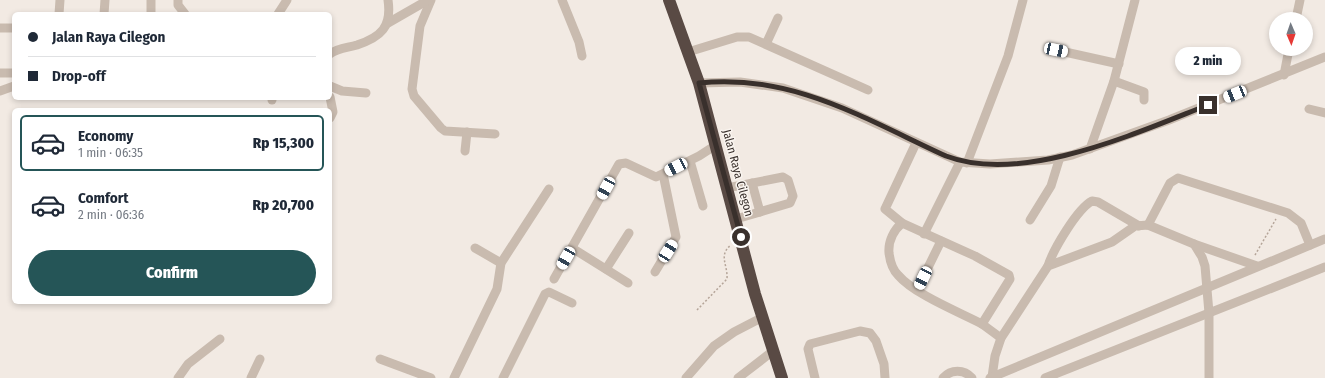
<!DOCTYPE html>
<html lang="en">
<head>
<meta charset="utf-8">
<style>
  :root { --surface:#fff; --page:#f2f2f3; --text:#1f2937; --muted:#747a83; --line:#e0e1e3; --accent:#255557 }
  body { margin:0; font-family:"Fira Sans Condensed",sans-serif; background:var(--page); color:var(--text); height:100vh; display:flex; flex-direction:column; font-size:15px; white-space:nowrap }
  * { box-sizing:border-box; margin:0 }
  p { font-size:13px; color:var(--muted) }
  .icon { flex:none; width:22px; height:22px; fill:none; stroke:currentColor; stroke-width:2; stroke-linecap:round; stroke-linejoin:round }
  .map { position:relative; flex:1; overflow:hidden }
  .side { position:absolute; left:12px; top:108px; width:320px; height:196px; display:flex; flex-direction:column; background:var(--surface); border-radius:6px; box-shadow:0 2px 6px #0003 }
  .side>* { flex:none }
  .banner { position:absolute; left:12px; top:12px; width:320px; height:88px; border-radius:6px; box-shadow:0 2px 6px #0003; display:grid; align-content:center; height:88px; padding:0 16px; background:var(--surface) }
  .needle { width:26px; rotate:178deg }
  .controls { position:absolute; left:1269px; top:12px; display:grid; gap:8px }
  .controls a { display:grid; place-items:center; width:44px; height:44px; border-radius:50%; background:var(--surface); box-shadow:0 2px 6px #0003; font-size:20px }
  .end { position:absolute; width:18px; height:18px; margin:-9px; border:5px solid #39302c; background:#fff; box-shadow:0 0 0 2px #fff }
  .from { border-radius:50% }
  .bubble { position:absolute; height:28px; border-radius:14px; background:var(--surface); box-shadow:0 2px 6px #0003; font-size:13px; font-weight:800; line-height:28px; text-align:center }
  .car { position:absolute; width:12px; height:24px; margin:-12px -6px; border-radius:5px; box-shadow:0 0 3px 1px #0007; background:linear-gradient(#fff 24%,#345 0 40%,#fff 0 76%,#345 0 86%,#fff 0) }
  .banner b { display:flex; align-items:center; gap:14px; height:38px; font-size:15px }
  .banner b+b { border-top:1px solid var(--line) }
  .banner i { width:10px; height:10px; background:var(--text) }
  ul { padding:7px 0 0; list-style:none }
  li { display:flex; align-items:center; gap:12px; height:56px; margin:0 8px 6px; padding:0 8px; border:2px solid transparent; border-radius:6px }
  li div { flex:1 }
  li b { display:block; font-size:15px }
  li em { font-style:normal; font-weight:800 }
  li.on { border-color:var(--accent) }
  li>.icon { width:36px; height:36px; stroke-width:1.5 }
  .primary-button { display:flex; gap:8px; margin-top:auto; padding:8px 16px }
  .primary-button a { flex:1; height:46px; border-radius:24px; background:var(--accent); color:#fff; font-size:16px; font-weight:800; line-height:46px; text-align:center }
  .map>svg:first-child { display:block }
</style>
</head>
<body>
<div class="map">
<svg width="1325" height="378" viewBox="0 0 1325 378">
  <rect width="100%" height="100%" fill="#f2eae3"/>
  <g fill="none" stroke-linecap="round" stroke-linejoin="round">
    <g stroke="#b5a599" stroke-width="1.5" stroke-dasharray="2 2" stroke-linecap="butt">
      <path d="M1255 255 1276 219"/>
      <path d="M697 310 727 279C728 265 718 255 731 245"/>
    </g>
    <g stroke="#c9bbaf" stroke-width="9">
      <path d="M178 0V5L185 14"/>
      <path d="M431 0 420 26 412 89 414 96 441 128 445 131 495 134"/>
      <path d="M562 0 579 42 582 56"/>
      <path d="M59 14 60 0"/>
      <path d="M104 14 105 0"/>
      <path d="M151 14V0"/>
      <path d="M278 14 287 0"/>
      <path d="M1296 19 1300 0"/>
      <path d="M388 23 428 0"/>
      <path d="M0 28H14"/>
      <path d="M766 44 778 18"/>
      <path d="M1056 50 1119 64"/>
      <path d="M688 52 737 37H749L868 90"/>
      <path d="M330 54C338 48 347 48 357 45 381 37 392 27 388 0"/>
      <path d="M0 73H14"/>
      <path d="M1284 75 1289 49"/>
      <path d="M1114 81 1144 92V100"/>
      <path d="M699 83 740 82 783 88 842 108 960 162 990 164 1048 160 1072 155 1169 120 1325 57"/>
      <path d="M330 86 342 91 366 93"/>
      <path d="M0 91 14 86"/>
      <path d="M330 97 333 112 330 118"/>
      <path d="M272 98V100"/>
      <path d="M1309 109 1325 113"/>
      <path d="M916 143 885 209 902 223 975 256 1009 275 1010 279 982 324 1001 338"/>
      <path d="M1090 149 1114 81 1135 0"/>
      <path d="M465 151 467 132"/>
      <path d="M690 161 703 206"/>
      <path d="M967 163 1008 56 1023 0"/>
      <path d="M752 183 760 212"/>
      <path d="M727 188 783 177 788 180 793 196 790 203 736 219"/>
      <path d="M1030 220 1051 186 1060 157"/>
      <path d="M902 223C894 230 888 241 889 253 890 261 892 269 898 275 914 294 959 312 982 324"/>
      <path d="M1148 225 1170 183 1178 178 1288 213 1301 223 1310 245"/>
      <path d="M924 234 960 162"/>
      <path d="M1194 244 1257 266"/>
      <path d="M475 248 501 263"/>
      <path d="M572 248 628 283"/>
      <path d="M1048 266C1053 250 1077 209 1092 201L1098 202 1139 226"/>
      <path d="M606 269 629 233"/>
      <path d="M655 272 676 237 663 174"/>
      <path d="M554 279 619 164 626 163 656 177 699 156 716 145"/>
      <path d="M917 290 941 241"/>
      <path d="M380 359 431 378"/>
      <path d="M992 377 995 356 1001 338 1048 266 1112 242 1135 226 1148 225 1194 244 1202 257 1205 266 1209 313V378"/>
      <path d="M178 378 188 364 220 339"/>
      <path d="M251 378 260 359"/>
      <path d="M454 378 497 289 501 263 549 189"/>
      <path d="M503 378 545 294 549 292 572 303"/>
      <path d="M686 378 714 346 734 332 763 317"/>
      <path d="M738 378 773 351"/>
      <path d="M815 378 808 349 810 344 860 331 870 333 876 341 884 364 885 378"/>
      <path d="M943 378C951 369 964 369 972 378"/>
      <path d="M990 378 1325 239"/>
      <path d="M1045 378 1325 267"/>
    </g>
    <path stroke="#594a44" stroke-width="12" d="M669 0 699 83 755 294 782 378"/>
  </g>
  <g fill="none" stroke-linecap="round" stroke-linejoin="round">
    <path stroke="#39302c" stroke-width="5" d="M741 237 699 83C792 73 865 119 946 156 1022 185 1136 133 1208 105"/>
  </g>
  <g text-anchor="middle" stroke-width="3" stroke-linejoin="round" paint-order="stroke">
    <g font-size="12" fill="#39302c" stroke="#f9f4ef">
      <text transform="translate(738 173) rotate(75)" y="4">Jalan Raya Cilegon</text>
    </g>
  </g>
</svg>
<div class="controls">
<a><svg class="needle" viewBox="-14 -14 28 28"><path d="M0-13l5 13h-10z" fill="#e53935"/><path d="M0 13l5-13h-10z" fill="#747a83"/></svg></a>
</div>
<i class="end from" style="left:741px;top:237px"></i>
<i class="end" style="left:1208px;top:105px"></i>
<div class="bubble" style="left:1175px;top:47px;width:66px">2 min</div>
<i class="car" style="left:1056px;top:50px;rotate:102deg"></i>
<i class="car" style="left:1235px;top:94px;rotate:248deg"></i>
<i class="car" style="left:676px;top:167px;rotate:243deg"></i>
<i class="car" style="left:606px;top:188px;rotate:209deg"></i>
<i class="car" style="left:668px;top:251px;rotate:32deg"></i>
<i class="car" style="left:566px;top:258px;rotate:210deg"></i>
<i class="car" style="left:923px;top:278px;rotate:206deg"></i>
<div class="banner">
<b><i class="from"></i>Jalan Raya Cilegon</b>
<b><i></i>Drop-off</b>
</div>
<section class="side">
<ul>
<li class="on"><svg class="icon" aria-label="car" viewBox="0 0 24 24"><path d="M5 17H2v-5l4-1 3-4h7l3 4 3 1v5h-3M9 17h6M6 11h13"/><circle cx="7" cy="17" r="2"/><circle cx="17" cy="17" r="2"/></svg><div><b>Economy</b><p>1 min · 06:35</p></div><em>Rp 15,300</em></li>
<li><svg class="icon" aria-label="car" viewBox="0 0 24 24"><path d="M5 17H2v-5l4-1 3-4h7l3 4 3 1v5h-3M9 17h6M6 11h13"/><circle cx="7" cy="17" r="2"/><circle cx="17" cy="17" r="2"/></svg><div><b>Comfort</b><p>2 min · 06:36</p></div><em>Rp 20,700</em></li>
</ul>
<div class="primary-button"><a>Confirm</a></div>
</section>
</div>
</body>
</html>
